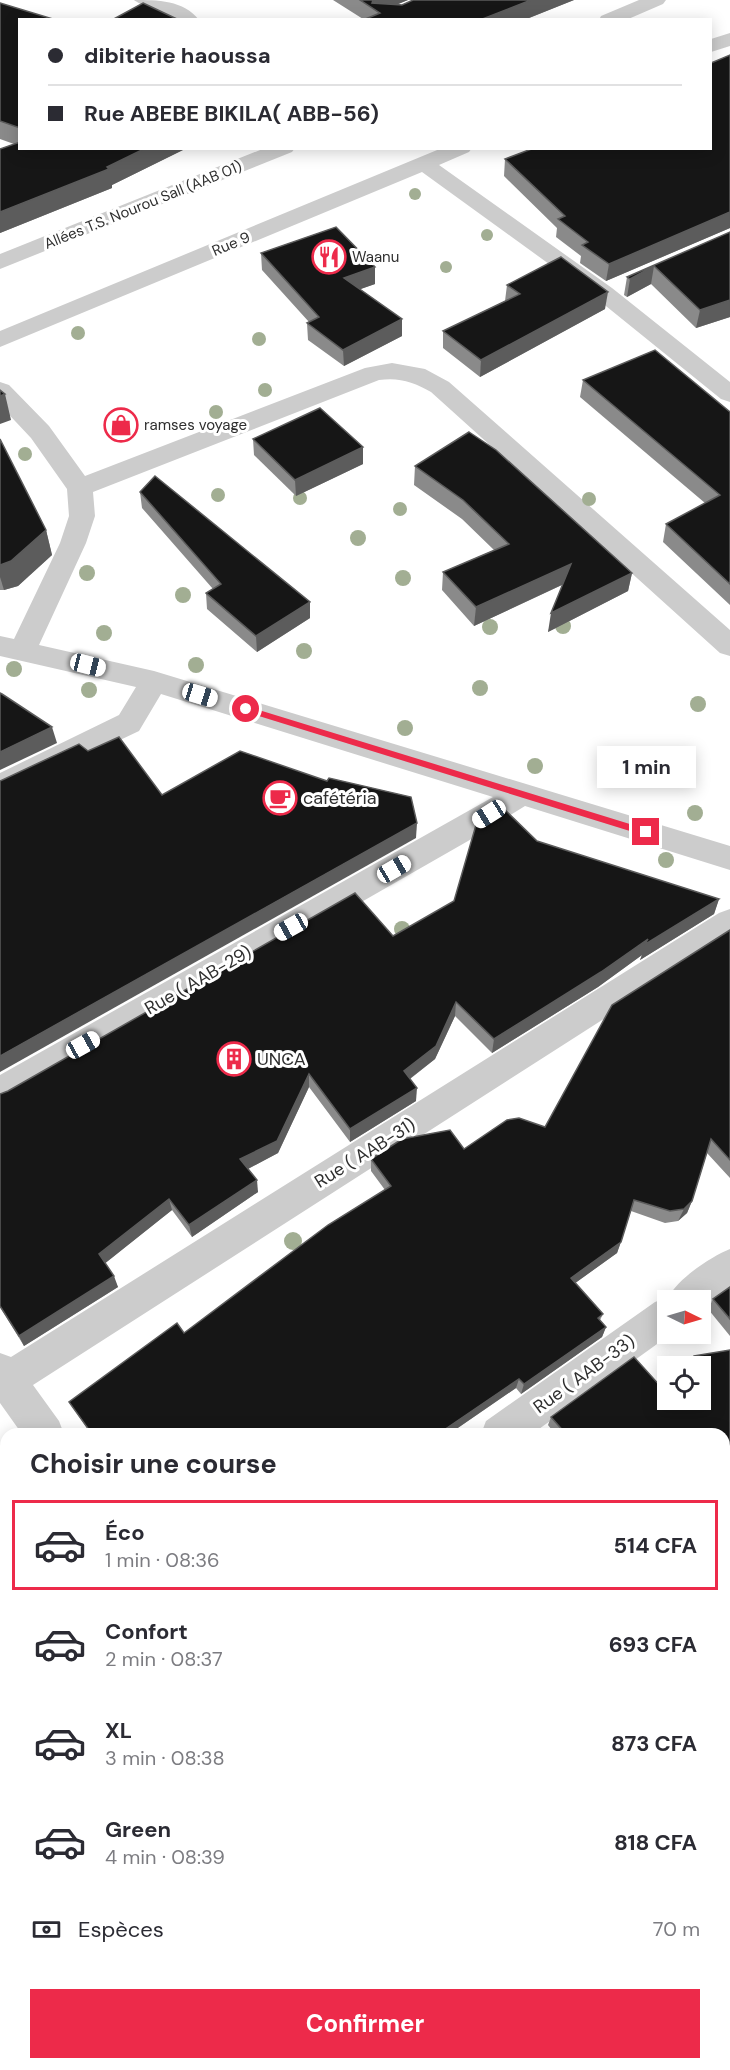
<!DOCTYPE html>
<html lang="fr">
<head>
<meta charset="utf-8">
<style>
  :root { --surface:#fff; --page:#f7f7f7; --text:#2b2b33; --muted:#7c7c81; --line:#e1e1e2; --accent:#ed2a4a }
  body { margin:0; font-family:"DM Sans",sans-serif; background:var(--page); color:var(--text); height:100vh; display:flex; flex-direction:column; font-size:22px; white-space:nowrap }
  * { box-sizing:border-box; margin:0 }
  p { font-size:20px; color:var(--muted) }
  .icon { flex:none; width:33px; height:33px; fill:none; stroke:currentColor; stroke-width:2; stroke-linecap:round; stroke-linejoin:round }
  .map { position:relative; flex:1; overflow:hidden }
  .side { position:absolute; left:0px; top:1428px; width:730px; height:642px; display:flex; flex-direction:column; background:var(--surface); border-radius:18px 18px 0 0; box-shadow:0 3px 15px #0003 }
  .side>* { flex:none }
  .hud { position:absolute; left:18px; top:18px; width:694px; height:132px; border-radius:0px; box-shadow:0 3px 15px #0003; display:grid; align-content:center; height:132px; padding:0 30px; background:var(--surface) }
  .needle { width:39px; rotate:95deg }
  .fabs { position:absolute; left:657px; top:1290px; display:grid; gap:12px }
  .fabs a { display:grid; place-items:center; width:54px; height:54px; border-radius:0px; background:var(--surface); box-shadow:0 3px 15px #0003; font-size:30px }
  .end { position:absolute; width:27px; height:27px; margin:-14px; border:8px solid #ed2a4a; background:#fff; box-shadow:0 0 0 3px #fff }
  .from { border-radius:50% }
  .bubble { position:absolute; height:42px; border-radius:0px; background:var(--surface); box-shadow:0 3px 15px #0003; font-size:20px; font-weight:700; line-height:42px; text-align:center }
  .car { position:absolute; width:18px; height:36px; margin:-18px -9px; border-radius:8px; box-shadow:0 0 4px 2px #0007; background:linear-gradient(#fff 24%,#345 0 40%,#fff 0 76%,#345 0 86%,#fff 0) }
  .hud b { display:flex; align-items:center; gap:21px; height:57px; font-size:22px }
  .hud b+b { border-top:2px solid var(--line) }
  .hud i { width:15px; height:15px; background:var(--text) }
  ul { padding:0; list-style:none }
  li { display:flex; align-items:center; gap:18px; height:90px; margin:0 12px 9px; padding:0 18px; border:3px solid transparent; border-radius:0px }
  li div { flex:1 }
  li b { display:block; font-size:22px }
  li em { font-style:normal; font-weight:700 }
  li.on { border-color:var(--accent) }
  li>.icon { width:54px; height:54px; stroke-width:1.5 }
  h2 { padding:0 30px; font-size:27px; line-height:72px }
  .pay { display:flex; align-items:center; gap:15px; height:66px; padding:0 30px; font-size:22px }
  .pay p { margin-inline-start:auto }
  .cta { display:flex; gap:12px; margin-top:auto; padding:12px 30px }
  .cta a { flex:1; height:69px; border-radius:0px; background:var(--accent); color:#fff; font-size:24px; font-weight:700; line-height:69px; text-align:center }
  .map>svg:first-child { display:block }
</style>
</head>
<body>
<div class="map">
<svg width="730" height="2070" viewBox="0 0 730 2070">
  <rect width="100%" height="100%" fill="#fff"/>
  <path fill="#e6eddc" d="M381 2064H492L496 2070H375Z"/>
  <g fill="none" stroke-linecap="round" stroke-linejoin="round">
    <g fill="#ccc" fill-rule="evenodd">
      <path d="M134 0C157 0 184 0 199 20 192 20 181 21 174 19 168 17 137 3 134 0Z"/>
      <path d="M639 0H666L663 4 626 20H599L601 16Z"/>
      <path d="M730 33V46L711 52V39Z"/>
      <path d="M265 148H295L292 152 0 269V254Z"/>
      <path d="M442 148H472L469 152 439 165 612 288 730 382V402L721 399 596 298 422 172 0 347V331Z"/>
      <path d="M392 363 425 369 449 382 730 630V656L720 653 431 392C414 382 399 377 379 380L93 492 95 516 86 543 39 645 154 671 730 846V870L525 806 468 841 12 1102 0 1107V1075L493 797 161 694 139 731 0 797V773L119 715 136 687 0 656V636L14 639 60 543 69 516 67 489 31 438 0 405V382L9 385 49 426 85 476 365 368Z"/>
      <path d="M730 909V938L33 1385 59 1421 64 1434H22L0 1403V1353L11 1357 719 913Z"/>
      <path d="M730 1249V1288L700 1311V1300H668V1334H671L532 1434H481L486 1421 655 1302 669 1297C677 1279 712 1256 730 1249Z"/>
      <path d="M730 1686V1730L724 1732V1688Z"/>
      <path d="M6 1758V1802L0 1804V1760Z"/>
      <path d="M0 1920 6 1923V1976L0 1973Z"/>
      <path d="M49 2064H96L98 2070H51Z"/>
      <path d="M264 2064H315L313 2070H262Z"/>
    </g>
  </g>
  <g fill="#a2ae93">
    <circle cx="415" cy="194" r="6"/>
    <circle cx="487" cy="235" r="6"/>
    <circle cx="446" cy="267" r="6"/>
    <circle cx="78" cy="333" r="7"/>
    <circle cx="259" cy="339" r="7"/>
    <circle cx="265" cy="390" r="7"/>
    <circle cx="216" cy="412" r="7"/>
    <circle cx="25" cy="454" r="7"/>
    <circle cx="218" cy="495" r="7"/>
    <circle cx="300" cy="498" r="7"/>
    <circle cx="589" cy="499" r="7"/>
    <circle cx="400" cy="509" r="7"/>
    <circle cx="358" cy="538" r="8"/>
    <circle cx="87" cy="573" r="8"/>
    <circle cx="403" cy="578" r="8"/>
    <circle cx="183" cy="595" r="8"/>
    <circle cx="563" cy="626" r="8"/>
    <circle cx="490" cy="627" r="8"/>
    <circle cx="104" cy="633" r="8"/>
    <circle cx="304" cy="651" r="8"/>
    <circle cx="196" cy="665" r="8"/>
    <circle cx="14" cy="669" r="8"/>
    <circle cx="480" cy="688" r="8"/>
    <circle cx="89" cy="690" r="8"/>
    <circle cx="698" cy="704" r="8"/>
    <circle cx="405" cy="728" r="8"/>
    <circle cx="535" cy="766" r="8"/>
    <circle cx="695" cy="813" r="8"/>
    <circle cx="666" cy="860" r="8"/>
    <circle cx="402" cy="929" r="8"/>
    <circle cx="293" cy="1241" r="9"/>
  </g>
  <g fill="#8a8a8a">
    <path d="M333 0H408L398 4 402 5 413 0H574L524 20 363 19Z"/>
    <path d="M0 3 56 20H20V148H187L112 185V188L0 233V149L14 144 0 139Z"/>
    <path d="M730 55V228L606 281 580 263 581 256 556 237 557 228 504 176 505 159 711 148Z"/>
    <path d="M730 232V317L696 328 651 284 627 297 624 295 627 277Z"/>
    <path d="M261 253 375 267V284L360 289 402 319V336L344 366 308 340 307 323 309 322 262 270Z"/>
    <path d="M507 285 605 309 480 377 443 348V331L505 301Z"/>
    <path d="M583 380 730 412V605L663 542 666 524 705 503 580 397Z"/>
    <path d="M0 439 46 530 52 555 18 586 4 590H0Z"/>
    <path d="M253 439 363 447V464L296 496 254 455Z"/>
    <path d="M415 466 632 573 628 591 548 632 562 585 474 626 442 590 443 572 494 550 462 519 414 485Z"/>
    <path d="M140 492 310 618 257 652 207 609 206 593 213 589 142 508Z"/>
    <path d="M537 841 719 899 714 914 640 960 642 955 598 987 492 1053 455 1016 435 1059 410 1079 416 1101 350 1142 309 1087 278 1153 248 1169 258 1192 192 1237 172 1210 105 1263 118 1287 24 1346 0 1307 393 936 454 901Z"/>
    <path d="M730 930V1178L707 1153 692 1201 687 1213 678 1221 665 1223 631 1211 617 1253 575 1283 603 1314 600 1320 606 1327 602 1337 521 1394 516 1388 449 1434H91L69 1402 184 1333 385 1190 371 1171V1159L464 1149 545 1127Z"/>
    <path d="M730 1287V1336L708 1309 713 1299Z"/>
    <path d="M730 1350V1668L724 1672V1434H555L548 1425 551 1417 634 1357 662 1388 668 1382V1400H700V1366H683L694 1356Z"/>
    <path d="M574 2064H645L702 2070H578Z"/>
  </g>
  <g fill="#5c5c5c">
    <path d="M373 0H408L379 12 372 3Z"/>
    <path d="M531 0H574L524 20H480Z"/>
    <path d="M146 148H187L112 185V188L0 233V212L107 167Z"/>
    <path d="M730 212V228L606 281 609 264Z"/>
    <path d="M654 266 651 284 627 297 630 279Z"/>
    <path d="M375 267V284L344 295V278Z"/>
    <path d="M608 292 605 309 480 377 481 360Z"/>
    <path d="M730 300V317L696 328 700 310Z"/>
    <path d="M402 319V336L344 366 343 350Z"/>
    <path d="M5 394 11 420 0 424V396Z"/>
    <path d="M363 447V464L296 496 295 480Z"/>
    <path d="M46 530 52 555 18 586 4 590 0 577V565Z"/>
    <path d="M571 564 568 582 474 626 476 607Z"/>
    <path d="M632 573 628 591 548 632 551 613Z"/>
    <path d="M310 602V618L257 652 256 636Z"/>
    <path d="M52 727 57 743 0 770V752Z"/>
    <path d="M417 823 416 838 0 1072V1056Z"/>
    <path d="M719 899 714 914 640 960 642 955 598 987 492 1053 494 1039 648 939Z"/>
    <path d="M456 1002 455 1016 435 1059 403 1084 404 1071Z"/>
    <path d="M309 1074V1087L278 1153 242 1172 240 1159Z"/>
    <path d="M417 1088 416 1101 350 1142V1129Z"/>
    <path d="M257 1180 258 1192 192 1237 189 1225Z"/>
    <path d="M169 1199 172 1210 103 1265 99 1254Z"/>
    <path d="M692 1201 687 1213 678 1221 684 1209Z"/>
    <path d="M621 1242 617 1253 567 1289 571 1278Z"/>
    <path d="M114 1276 118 1287 24 1346 19 1336Z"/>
    <path d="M606 1327 602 1337 521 1394 524 1384Z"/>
    <path d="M519 1379 516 1388 449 1434H438Z"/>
    <path d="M0 2039 6 2049V2064H15L19 2070H7L0 2059Z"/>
  </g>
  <g fill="#161616" stroke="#5c5c5c" stroke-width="1.5">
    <path d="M360 0H373L372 3 402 5 413 0H531L480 20H363L380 13Z"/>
    <path d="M0 3 56 20H20V128L0 121Z"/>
    <path d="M143 3 179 20H112Z"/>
    <path d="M730 55V212L609 264 582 245 588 242 558 219 565 216 505 159 534 148H711V63Z"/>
    <path d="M20 142V148H146L107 167 109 169 0 212V149Z"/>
    <path d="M336 227 375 267 344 278 402 319 343 350 307 323 319 317 261 253Z"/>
    <path d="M730 232V300L700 310 654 266 630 279 627 277Z"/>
    <path d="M561 257 608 292 481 360 443 331 520 294 507 285Z"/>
    <path d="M655 350 730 412V584L666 524 720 495 583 380Z"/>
    <path d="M0 390 5 394 0 396Z"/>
    <path d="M320 408 363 447 295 480 253 439Z"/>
    <path d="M469 432 496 450 632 573 551 613 571 564 476 607 443 572 509 544 463 500 415 466Z"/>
    <path d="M0 439 46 530 11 561 0 565Z"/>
    <path d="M155 476 310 602 256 636 206 593 221 584 140 492Z"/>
    <path d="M0 693 2 694 52 727 0 752Z"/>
    <path d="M119 737 162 795 240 751 327 781 329 778 411 797 417 823 0 1056V781L79 744 88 751Z"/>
    <path d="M503 808 537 841 719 899 644 945 648 939 601 972 494 1039 456 1002 436 1046 404 1071 417 1088 350 1129 309 1074 277 1141 240 1159 257 1180 189 1225 169 1199 99 1254 114 1276 19 1336 0 1306V1094L8 1091 355 893 393 936 454 901 476 825Z"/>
    <path d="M730 930V1160L711 1139 692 1201 684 1209 670 1211 634 1200 621 1242 571 1278 603 1314 598 1318 606 1327 524 1384 519 1379 438 1434H92L69 1402 177 1323 184 1333 328 1225 391 1186 371 1159 402 1139 450 1130 464 1149 507 1120 519 1118 545 1127 612 1005Z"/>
    <path d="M730 1287V1319L713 1299Z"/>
    <path d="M730 1350V1668L724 1672V1434H566L551 1417 634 1357 662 1388 668 1382V1400H700V1366H683L694 1356Z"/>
    <path d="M724 1788 730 1795V1883L724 1888Z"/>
    <path d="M0 2059 7 2070H0Z"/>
    <path d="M577 2064H637L635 2065 681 2070H581Z"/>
  </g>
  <path fill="#ed2a4a" d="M246 706 646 829 651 832 646 836 243 711V707Z"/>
  <defs>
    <g id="restaurant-ring" transform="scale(1.725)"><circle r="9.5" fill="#fff" stroke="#ed2a4a" stroke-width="1.5"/><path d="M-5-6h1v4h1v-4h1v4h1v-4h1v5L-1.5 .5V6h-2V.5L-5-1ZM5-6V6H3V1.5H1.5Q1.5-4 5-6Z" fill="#ed2a4a"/></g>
    <g id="shop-ring" transform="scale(1.725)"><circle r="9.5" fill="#fff" stroke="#ed2a4a" stroke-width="1.5"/><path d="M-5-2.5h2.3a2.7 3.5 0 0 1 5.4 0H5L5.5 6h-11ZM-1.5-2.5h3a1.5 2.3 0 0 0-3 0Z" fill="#ed2a4a"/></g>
    <g id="cafe-ring" transform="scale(1.725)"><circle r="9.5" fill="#fff" stroke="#ed2a4a" stroke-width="1.5"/><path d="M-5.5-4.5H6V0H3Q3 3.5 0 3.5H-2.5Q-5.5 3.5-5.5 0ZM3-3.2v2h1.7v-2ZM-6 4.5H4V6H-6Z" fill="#ed2a4a"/></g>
    <g id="building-ring" transform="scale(1.725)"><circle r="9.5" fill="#fff" stroke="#ed2a4a" stroke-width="1.5"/><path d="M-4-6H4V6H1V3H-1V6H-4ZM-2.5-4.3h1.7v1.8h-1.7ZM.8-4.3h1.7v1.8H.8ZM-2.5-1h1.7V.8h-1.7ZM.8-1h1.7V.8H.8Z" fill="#ed2a4a"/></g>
  </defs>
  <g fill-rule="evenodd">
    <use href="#restaurant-ring" x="329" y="257"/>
    <use href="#shop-ring" x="121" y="425"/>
    <use href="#cafe-ring" x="280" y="798"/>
    <use href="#building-ring" x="234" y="1059"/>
  </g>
  <g text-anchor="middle" stroke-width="6" stroke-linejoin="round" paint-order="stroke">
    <g font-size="15" fill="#2f2f2f" stroke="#fff">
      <text transform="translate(143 205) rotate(-22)" y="5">Allées T.S. Nourou Sall (AAB 01)</text>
      <text transform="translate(231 244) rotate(-23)" y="5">Rue 9</text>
    </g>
    <g font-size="15" fill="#2f2f2f" stroke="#fff" text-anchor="start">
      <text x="352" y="262">Waanu</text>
      <text x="144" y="430">ramses voyage</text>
    </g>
    <g font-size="18" fill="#2f2f2f" stroke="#fff" text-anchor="start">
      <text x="303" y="804">cafétéria</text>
      <text x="257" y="1065">UNCA</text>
    </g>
    <g font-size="18" fill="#2f2f2f" stroke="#fff">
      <text transform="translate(198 980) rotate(-30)" y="6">Rue ( AAB-29)</text>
      <text transform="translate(365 1153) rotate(-32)" y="6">Rue ( AAB-31)</text>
      <text transform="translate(584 1374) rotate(-36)" y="6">Rue ( AAB-33)</text>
    </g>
  </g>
</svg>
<div class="fabs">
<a><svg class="needle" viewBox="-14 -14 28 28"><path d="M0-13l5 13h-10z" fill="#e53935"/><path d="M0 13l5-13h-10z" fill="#7c7c81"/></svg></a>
<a><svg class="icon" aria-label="locate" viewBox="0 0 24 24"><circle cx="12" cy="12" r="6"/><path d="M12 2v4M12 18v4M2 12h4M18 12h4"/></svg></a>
</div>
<i class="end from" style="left:246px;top:709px"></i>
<i class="end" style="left:646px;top:832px"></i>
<div class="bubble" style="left:597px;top:746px;width:99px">1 min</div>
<i class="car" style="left:88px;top:665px;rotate:104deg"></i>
<i class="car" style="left:200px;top:695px;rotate:107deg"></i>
<i class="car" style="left:489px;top:814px;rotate:238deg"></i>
<i class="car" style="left:394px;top:869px;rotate:60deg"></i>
<i class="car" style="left:291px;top:927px;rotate:241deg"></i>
<i class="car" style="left:83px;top:1045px;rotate:61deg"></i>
<div class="hud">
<b><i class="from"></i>dibiterie haoussa</b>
<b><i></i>Rue ABEBE BIKILA( ABB-56)</b>
</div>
<section class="side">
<h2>Choisir une course</h2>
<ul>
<li class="on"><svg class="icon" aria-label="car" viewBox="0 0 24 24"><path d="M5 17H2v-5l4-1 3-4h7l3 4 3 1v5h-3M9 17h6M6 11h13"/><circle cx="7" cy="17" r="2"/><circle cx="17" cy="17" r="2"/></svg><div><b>Éco</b><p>1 min · 08:36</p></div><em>514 CFA</em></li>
<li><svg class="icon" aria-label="car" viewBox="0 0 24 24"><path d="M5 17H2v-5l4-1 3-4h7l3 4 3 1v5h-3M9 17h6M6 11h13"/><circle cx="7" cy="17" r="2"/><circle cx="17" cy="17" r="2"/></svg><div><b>Confort</b><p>2 min · 08:37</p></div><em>693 CFA</em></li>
<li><svg class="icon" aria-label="car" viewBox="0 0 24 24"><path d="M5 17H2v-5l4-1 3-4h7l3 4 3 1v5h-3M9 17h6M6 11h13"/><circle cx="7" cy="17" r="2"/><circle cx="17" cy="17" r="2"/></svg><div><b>XL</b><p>3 min · 08:38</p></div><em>873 CFA</em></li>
<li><svg class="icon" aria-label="car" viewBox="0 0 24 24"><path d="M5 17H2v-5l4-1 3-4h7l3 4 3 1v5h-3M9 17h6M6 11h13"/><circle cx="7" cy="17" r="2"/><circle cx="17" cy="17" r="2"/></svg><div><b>Green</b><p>4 min · 08:39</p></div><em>818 CFA</em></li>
</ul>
<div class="pay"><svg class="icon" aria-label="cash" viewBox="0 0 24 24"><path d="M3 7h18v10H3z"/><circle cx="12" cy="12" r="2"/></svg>Espèces<p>70 m</p></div>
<div class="cta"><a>Confirmer</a></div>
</section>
</div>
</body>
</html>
